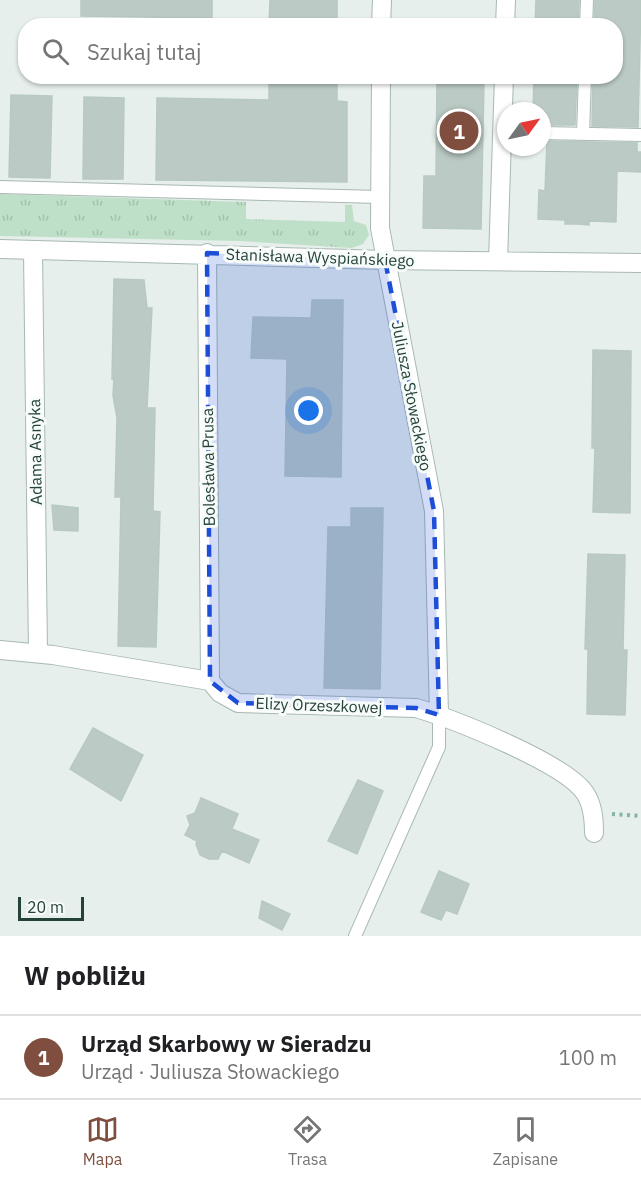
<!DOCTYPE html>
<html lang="pl">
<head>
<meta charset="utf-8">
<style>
	body { margin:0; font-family:"IBM Plex Sans",sans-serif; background:#f6f6f6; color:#202124 }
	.compass { position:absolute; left:497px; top:102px; width:54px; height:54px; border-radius:50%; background:#fff; box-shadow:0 2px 4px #0004; rotate:57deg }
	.scale { position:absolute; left:18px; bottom:15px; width:66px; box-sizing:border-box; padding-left:6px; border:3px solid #24423a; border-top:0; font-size:16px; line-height:21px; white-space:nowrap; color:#24423a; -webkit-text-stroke:4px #f7fbf9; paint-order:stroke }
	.you { position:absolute; left:309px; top:411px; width:21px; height:21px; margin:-15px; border:4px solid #fff; border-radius:50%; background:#1a73e8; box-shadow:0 0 0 9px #1a73e833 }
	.badge { display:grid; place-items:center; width:39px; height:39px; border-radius:50%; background:#7f4e3f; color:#fff; font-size:20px; font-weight:700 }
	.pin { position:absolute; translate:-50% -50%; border:3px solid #fff; box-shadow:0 2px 6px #0006 }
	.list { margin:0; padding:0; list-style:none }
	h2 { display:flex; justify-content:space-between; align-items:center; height:78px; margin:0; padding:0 24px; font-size:26px }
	h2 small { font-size:20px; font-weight:400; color:#757577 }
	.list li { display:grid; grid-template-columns:39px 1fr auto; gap:18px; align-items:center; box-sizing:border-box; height:84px; padding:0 24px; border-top:2px solid #e0e0e0 }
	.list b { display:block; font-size:22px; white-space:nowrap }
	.list p { margin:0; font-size:20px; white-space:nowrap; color:#757577 }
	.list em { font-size:20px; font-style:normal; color:#757577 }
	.icon { flex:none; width:33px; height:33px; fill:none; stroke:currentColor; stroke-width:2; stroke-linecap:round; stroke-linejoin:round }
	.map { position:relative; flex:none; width:641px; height:936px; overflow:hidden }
	.search { position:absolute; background:#fff; box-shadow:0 2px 4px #0004; left:18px; right:18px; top:18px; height:66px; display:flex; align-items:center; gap:15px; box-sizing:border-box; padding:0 21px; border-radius:24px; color:#757577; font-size:22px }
	.sheet { height:162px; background:#fff }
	nav { display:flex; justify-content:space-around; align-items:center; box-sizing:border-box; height:84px; border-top:2px solid #e0e0e0; background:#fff; font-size:16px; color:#757577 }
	nav a { display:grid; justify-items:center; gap:3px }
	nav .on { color:#7f4e3f }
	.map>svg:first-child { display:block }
	.grass { fill:url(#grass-tufts) }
	.building { fill:#bbcac4; stroke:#b8c9c2; stroke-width:1.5 }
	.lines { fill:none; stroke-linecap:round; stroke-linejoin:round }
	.lane-casing { stroke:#a8b8b2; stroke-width:14 }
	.street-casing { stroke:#a8b8b2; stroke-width:20 }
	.path { stroke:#86b3a5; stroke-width:4; stroke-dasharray:3 4.5; stroke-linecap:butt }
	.lane { stroke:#fff; stroke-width:12 }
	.street { stroke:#fff; stroke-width:18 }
	.marked { fill:#1d4ed8; fill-opacity:0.2; stroke:#1d4ed8; stroke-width:4.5; stroke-dasharray:12 8; stroke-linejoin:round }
	.labels { text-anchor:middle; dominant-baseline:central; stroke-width:6; stroke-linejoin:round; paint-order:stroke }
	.street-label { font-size:16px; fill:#24423a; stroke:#f7fbf9 }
</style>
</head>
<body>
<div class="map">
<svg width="641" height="936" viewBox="0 0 641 936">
	<defs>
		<pattern id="grass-tufts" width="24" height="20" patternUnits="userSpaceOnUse" patternTransform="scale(1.5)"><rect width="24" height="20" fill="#bfe0c8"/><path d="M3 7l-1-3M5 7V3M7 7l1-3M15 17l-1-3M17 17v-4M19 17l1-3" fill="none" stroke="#a4c1ad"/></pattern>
	</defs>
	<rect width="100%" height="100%" fill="#e6efeb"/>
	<!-- grass -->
	<path class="grass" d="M 0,194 L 246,202 L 246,219 L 345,222 L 345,205 L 352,205 L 354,221 L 366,225 L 369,235 L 363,244 L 352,248 L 239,241 L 0,236 Z"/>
	<!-- building -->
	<path class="building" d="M 81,0 L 212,0 L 212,18 L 81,16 Z
		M 270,0 L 337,0 L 337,26 L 269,26 Z
		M 536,0 L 579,0 L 578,26 L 535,26 Z
		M 595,0 L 641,0 L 638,127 L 592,126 L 593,76 L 615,76 L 615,26 L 594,26 Z
		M 269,76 L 337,76 L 337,101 L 347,102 L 347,182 L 156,180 L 157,98 L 269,100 Z
		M 440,76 L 480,76 L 480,80 L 484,81 L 481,229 L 423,228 L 424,176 L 436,176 L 437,80 L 440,80 Z
		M 534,76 L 577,76 L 575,125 L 547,125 L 548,117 L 542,117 L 542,111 L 533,111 Z
		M 11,95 L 52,96 L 50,178 L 9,177 Z
		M 84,97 L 124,98 L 123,179 L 83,179 Z
		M 547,141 L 637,143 L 637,152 L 641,152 L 641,172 L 617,171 L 616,222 L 589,221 L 589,225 L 577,224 L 565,224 L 565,220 L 538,219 L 539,190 L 545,191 Z
		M 114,279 L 144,280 L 147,308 L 152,308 L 147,408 L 155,408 L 153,511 L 160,512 L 156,647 L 118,646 L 121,497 L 115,497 L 117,418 L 113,395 L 114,379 L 112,379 Z
		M 312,300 L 343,300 L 341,477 L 285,476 L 287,359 L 251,358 L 253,317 L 311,318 Z
		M 593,350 L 631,351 L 630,513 L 593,512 L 595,448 L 592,448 Z
		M 52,505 L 78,508 L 78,531 L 54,530 Z
		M 351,508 L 383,508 L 380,689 L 324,688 L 328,527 L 351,527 Z
		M 588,554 L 625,555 L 623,650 L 627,650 L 625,715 L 587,714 L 588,649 L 585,649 Z
		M 93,728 L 143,755 L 121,801 L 70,769 Z
		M 358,780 L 383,791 L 357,854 L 328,841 Z
		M 201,798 L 238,814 L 232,829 L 259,840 L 249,863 L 222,851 L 218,859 L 209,859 L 200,855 L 196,844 L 197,841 L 185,835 L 190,825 L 187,816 L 195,813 Z
		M 439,871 L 469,884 L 457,914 L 446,910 L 441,920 L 421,912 Z
		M 262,901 L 290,914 L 282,930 L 259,918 Z"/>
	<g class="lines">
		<defs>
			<path id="lane" d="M 586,26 L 587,0
				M 542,133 L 641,135
				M 583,134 L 585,76
				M 0,187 L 380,197
				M 355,936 L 439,747 L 439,715"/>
			<path id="street" d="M 381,26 L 382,0
				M 505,26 L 506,0
				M 381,76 L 380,228 L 434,511 L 439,715
				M 0,249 L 385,260 L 641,263
				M 33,251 L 38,653
				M 207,253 L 210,681
				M 498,261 L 504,76
				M 0,650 L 53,655 L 210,681 L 220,693 L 238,703 L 416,708 C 453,719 565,763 585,793 C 593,805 594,819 594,833"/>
		</defs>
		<!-- lane casing -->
		<use href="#lane" class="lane-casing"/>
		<!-- street casing -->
		<use href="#street" class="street-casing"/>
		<!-- path -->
		<path class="path" d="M 612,814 L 641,816"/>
		<!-- lane -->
		<use href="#lane" class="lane"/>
		<!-- street -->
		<use href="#street" class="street"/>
	</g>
	<!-- marked area -->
	<path class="marked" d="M 207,253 L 385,260 L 434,511 L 439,715 L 416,708 L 238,703 L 210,681 Z"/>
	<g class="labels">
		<!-- street labels -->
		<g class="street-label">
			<text transform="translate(320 257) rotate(2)">Stanisława Wyspiańskiego</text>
			<text transform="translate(412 396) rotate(79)">Juliusza Słowackiego</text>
			<text transform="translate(35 452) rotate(-91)">Adama Asnyka</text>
			<text transform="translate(208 467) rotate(-91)">Bolesława Prusa</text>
			<text transform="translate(319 705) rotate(2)">Elizy Orzeszkowej</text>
		</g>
	</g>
</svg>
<svg class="compass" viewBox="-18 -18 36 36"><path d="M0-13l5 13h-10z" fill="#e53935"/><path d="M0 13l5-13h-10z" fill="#757577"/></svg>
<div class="scale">20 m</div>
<div class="you"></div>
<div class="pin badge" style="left:459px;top:131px">1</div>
<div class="search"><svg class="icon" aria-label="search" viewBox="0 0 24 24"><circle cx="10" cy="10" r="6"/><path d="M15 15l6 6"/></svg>Szukaj tutaj</div>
</div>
<section class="sheet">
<h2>W pobliżu<small></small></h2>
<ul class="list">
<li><span class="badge">1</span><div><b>Urząd Skarbowy w Sieradzu</b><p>Urząd · Juliusza Słowackiego</p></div><em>100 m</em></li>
</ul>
</section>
<nav>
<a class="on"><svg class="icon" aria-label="map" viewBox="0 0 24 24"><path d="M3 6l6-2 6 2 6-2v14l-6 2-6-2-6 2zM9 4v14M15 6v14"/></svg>Mapa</a>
<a><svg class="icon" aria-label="directions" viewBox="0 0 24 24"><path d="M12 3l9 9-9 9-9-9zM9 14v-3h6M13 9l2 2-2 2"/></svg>Trasa</a>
<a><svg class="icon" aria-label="saved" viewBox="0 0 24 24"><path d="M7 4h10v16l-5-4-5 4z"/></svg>Zapisane</a>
</nav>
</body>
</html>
